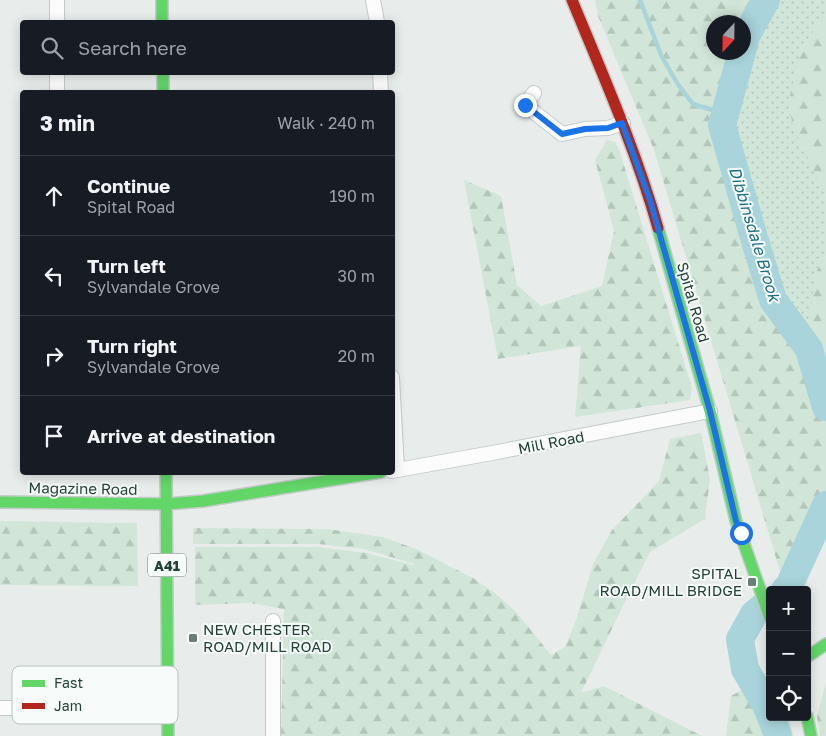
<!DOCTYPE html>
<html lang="en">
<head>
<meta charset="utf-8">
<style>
	body { margin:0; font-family:"Golos Text",sans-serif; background:#20242c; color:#f1f3f6 }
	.controls { position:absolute; right:15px; bottom:15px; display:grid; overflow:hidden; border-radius:5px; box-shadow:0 2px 12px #0003 }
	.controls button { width:45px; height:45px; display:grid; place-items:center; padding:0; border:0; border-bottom:1px solid #363941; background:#171b24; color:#f1f3f6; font:25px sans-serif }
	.compass { position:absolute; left:706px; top:15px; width:45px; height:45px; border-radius:50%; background:#171b24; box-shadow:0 2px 12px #0003; rotate:202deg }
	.stop { position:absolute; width:15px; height:15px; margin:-11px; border:4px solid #1a73e8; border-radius:50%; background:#fff }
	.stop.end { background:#1a73e8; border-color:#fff; box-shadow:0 1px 5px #0008 }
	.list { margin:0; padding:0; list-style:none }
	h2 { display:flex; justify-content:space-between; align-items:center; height:65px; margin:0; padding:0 20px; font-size:21px }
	h2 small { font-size:16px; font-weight:400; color:#9ea1a6 }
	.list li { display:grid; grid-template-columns:32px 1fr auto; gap:15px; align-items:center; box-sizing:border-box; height:80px; padding:0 20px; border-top:1px solid #363941 }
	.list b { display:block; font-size:19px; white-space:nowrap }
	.list p { margin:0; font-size:16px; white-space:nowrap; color:#9ea1a6 }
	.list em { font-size:16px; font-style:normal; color:#9ea1a6 }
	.icon { flex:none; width:28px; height:28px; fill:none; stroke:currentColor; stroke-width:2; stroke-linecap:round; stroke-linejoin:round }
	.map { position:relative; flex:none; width:826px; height:736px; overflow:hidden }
	.search { position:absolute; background:#171b24; box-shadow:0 2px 12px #0003; left:20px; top:20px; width:375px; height:55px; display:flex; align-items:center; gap:12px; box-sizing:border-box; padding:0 18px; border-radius:5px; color:#9ea1a6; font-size:19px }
	.panel { position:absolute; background:#171b24; box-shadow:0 2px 12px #0003; left:20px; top:90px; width:375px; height:385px; border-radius:5px }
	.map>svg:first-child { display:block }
	.green { fill:url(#green-dots) }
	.forest { fill:url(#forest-firs) }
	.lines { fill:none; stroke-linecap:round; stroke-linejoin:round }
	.stream { stroke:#a9d4db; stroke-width:4.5 }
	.river { stroke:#a9d4db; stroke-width:28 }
	.street-casing { stroke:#c5cac8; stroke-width:16 }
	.fast-casing { stroke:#c3cbc8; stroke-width:14 }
	.jam-casing { stroke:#c3cbc8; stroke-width:14 }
	.street { stroke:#fcfcfc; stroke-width:14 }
	.fast { stroke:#63d668; stroke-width:11 }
	.jam { stroke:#b3261e; stroke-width:11 }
	.route { stroke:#1a73e8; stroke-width:6 }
	.poi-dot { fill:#697e78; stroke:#f7fbf9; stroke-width:2 }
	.labels { text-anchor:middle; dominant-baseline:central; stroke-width:4; stroke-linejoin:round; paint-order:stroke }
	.shield { fill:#f7fbf9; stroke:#637a73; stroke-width:1 }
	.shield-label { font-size:14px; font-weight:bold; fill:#24423a }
	.street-label { font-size:15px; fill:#24423a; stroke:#f7fbf9 }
	.poi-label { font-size:15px; fill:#24423a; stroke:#f7fbf9; text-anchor:end }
	.water-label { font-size:16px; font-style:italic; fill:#1c6f80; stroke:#f7fbf9 }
	.key { fill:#f7fbf9; stroke:#b8c4c0; stroke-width:1 }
	.key-label { font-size:14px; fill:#24423a }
</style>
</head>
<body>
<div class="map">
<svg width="826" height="736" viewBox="0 0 826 736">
	<defs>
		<pattern id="green-dots" width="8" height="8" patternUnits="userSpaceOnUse" patternTransform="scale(1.25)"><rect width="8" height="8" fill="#d1e6d8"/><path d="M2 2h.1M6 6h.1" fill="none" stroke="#b3c6ba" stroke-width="1.8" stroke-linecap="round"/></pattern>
		<pattern id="forest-firs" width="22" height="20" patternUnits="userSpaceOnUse" patternTransform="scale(1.25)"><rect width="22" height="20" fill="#d1e6d8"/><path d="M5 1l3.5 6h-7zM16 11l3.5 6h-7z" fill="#b3c6ba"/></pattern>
	</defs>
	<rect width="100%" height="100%" fill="#e8edeb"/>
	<!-- green -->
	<path class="green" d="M 766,0 L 826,0 L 826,15 L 801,48 L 816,174 L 826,196 L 826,256 L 815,274 L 809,349 L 773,300 L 752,231 L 722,125 L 742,53 L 744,52 C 744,33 757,16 766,0 Z"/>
	<!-- forest -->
	<path class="forest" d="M 595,0 L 766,0 L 746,36 L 744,45 L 744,22 L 714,22 L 714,52 L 742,53 L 722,125 L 752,231 L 773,300 L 808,348 L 815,274 L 826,256 L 826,505 L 794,575 L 782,578 L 654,150 L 598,16 Z
		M 826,15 L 826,196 L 794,130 L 788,104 L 801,48 Z
		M 607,140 L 615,142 L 619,149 L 692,388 L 690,400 L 575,417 L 581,346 L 498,359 L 464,180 L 501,196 L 517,285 L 541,306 L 602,286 L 614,231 L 595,160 Z
		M 701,433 L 710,479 L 705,519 L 650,552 L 622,608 L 581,693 L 604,686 L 702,736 L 281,736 L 284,609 L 251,603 L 195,605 L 195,547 L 318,547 L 366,553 L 413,565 L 414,564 L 364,549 L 318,544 L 193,544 L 193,528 L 327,529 L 383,537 L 416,549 L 473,578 L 495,593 L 517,613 L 551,655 L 565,647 L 576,620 L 590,575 L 593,564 L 612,530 L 659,481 L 670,439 Z
		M 0,521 L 137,523 L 138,586 L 0,585 Z
		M 770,674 L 770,717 L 788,717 L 794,736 L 726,736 L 731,696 Z
		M 826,681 L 826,736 L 820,736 L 817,717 Z"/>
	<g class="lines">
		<!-- stream -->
		<path class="stream" d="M 640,0 L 661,55 L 677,83 L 693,104 L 725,114"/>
		<!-- river -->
		<path class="river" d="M 744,45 L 746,36 L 766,0
			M 742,52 L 722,125 L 752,231 L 773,300 L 809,349 L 826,407
			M 785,590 L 789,586 L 826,505
			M 770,601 L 754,614 L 740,639 L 745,669 L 766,705 L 770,715
			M 771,717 L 778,736"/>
		<defs>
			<path id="street" d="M 57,0 L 57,22
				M 373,0 L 377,22
				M 57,72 L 57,92
				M 380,72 L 381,92
				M 534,93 L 525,105 L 562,134 L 585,129 L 608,128 L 623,123
				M 392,377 L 397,470
				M 392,471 L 492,453 L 710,411
				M 273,621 L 273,736
				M 0,708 L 168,709"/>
			<path id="fast" d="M 162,0 L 162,22
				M 163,72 L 163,92
				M 658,228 L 710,411 L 736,521 L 770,618
				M 166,472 L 168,736
				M 0,502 L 167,504 L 203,501 L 381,472
				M 807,657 L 826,644
				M 807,716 L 811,736"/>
			<path id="jam" d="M 572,0 C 603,75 636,150 658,228"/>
		</defs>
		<!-- street casing -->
		<use href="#street" class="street-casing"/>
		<!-- fast casing -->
		<use href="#fast" class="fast-casing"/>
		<!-- jam casing -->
		<use href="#jam" class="jam-casing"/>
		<!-- street -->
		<use href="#street" class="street"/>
		<!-- fast -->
		<use href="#fast" class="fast"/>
		<!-- jam -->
		<use href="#jam" class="jam"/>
	</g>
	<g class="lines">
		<!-- route -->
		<path class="route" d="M 525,105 L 562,134 L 585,129 L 608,128 L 622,123 L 650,200 L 710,411 L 736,521 L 741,533"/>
	</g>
	<!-- markers -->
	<g class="poi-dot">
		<rect x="747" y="577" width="10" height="10" rx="2.5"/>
		<rect x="188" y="633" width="10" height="10" rx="2.5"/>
	</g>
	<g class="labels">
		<!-- shield labels -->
		<rect class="shield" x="148" y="553.5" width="38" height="23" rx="4"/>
		<g class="shield-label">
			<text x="167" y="565">A41</text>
		</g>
		<!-- street labels -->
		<g class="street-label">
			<text transform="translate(694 302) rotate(74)">Spital Road</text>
			<text transform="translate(551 442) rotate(-11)">Mill Road</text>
			<text transform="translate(83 488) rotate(1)">Magazine Road</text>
		</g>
		<!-- poi labels -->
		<g class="poi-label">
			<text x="742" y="573">SPITAL<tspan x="742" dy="17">ROAD/MILL BRIDGE</tspan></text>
			<text x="203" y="629" text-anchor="start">NEW CHESTER<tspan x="203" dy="17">ROAD/MILL ROAD</tspan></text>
		</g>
		<!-- water labels -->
		<g class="water-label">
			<text transform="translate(755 234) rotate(73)">Dibbinsdale Brook</text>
		</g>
	</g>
	<!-- legend -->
	<rect x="12" y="666" width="166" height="58" rx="8" class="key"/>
	<rect x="22" y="680" width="23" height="7" fill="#63d668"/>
	<rect x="22" y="703" width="23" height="6" fill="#b3261e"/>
	<g class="key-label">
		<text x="54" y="688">Fast</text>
		<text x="54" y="711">Jam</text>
	</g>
</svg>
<div class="controls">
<button>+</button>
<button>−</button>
<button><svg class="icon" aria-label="locate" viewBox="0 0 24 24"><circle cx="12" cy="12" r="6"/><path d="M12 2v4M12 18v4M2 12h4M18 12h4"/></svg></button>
</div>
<svg class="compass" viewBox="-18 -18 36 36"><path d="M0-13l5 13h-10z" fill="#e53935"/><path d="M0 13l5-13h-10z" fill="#9ea1a6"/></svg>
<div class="stop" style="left:741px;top:533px"></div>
<div class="stop end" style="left:525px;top:105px"></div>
<div class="search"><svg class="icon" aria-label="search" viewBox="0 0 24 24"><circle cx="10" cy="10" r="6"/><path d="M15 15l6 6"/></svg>Search here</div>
<section class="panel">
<h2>3 min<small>Walk · 240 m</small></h2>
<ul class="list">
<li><svg class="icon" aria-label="ahead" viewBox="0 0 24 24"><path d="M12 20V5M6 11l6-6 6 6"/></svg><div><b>Continue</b><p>Spital Road</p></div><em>190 m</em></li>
<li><svg class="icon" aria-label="left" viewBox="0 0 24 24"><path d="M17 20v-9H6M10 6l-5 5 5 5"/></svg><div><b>Turn left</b><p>Sylvandale Grove</p></div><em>30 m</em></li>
<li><svg class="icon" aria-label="right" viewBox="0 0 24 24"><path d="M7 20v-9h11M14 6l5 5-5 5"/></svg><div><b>Turn right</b><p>Sylvandale Grove</p></div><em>20 m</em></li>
<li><svg class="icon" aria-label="arrive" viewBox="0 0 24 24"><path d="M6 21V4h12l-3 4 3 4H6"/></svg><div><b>Arrive at destination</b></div></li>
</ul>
</section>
</div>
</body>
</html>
